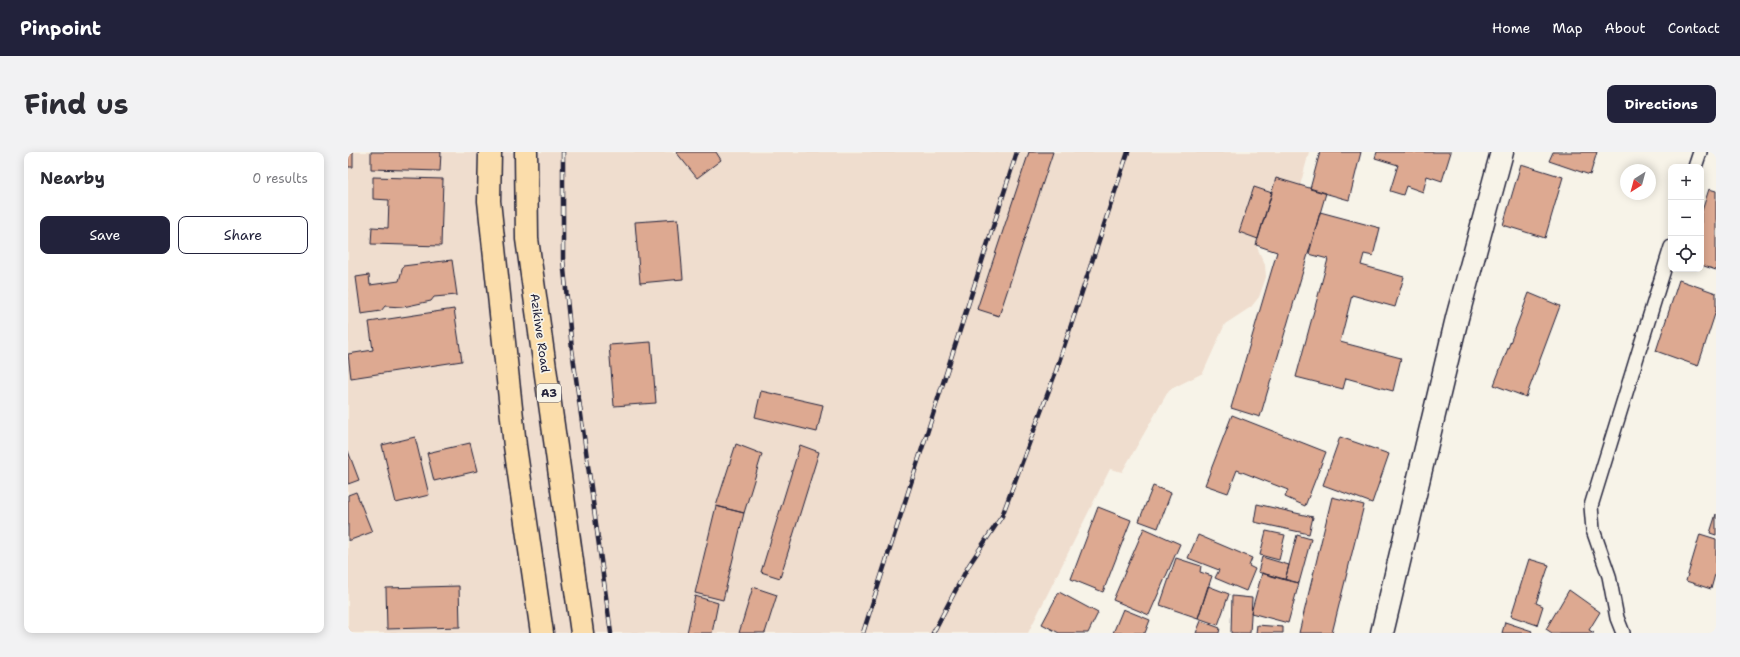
<!DOCTYPE html>
<html lang="en">
<head>
<meta charset="utf-8">
<style>
	body { margin:0; font-family:"Shantell Sans",sans-serif; background:#f2f2f3; color:#2b2b33 }
	.controls { position:absolute; right:12px; top:12px; display:grid; overflow:hidden; border-radius:8px; box-shadow:0 2px 10px #0003 }
	.controls button { width:36px; height:36px; display:grid; place-items:center; padding:0; border:0; border-bottom:1px solid #e1e1e2; background:#fff; color:#2b2b33; font:20px sans-serif }
	.compass { position:absolute; left:1272px; top:12px; width:36px; height:36px; border-radius:50%; background:#fff; box-shadow:0 2px 10px #0003; rotate:216deg }
	.list { margin:0; padding:0; list-style:none }
	h2 { display:flex; justify-content:space-between; align-items:center; height:52px; margin:0; padding:0 16px; font-size:17px }
	h2 small { font-size:13px; font-weight:400; color:#7c7c81 }
	.actions { display:flex; gap:8px; padding:12px 16px }
	.actions a { flex:1; padding:9px 0; border:1px solid #22223b; border-radius:8px; text-align:center; font-size:14px; color:#22223b }
	.actions .main { background:#22223b; color:#fff }
	.icon { flex:none; width:22px; height:22px; fill:none; stroke:currentColor; stroke-width:2; stroke-linecap:round; stroke-linejoin:round }
	.map { position:relative; flex:none; width:1368px; height:481px; overflow:hidden; border-radius:8px }
	header { display:flex; align-items:center; gap:24px; box-sizing:border-box; height:56px; padding:0 20px; background:#22223b; color:#fff }
	header strong { font-size:19px }
	nav { display:flex; gap:22px; margin-inline-start:auto; font-size:14px }
	.intro { display:flex; align-items:center; justify-content:space-between; box-sizing:border-box; height:96px; padding:0 24px }
	h1 { margin:0; font-size:28px }
	.button { padding:10px 18px; border-radius:8px; background:#22223b; color:#fff; font-size:14px; font-weight:700 }
	main { display:flex; gap:24px; padding:0 24px }
	aside { flex:1; background:#fff; border-radius:8px; box-shadow:0 2px 10px #0003 }
	.map>svg:first-child { display:block }
	.built { fill:#efddce }
	.building { fill:#dda991; stroke:#22223b }
	.lines { fill:none; stroke-linecap:round; stroke-linejoin:round }
	.lane-casing { stroke:#22223b; stroke-width:16 }
	.street-casing { stroke:#22223b; stroke-width:25 }
	.primary-casing { stroke:#22223b; stroke-width:25 }
	.lane { stroke:#f7f3e8; stroke-width:13 }
	.street { stroke:#f7f3e8; stroke-width:22 }
	.primary { stroke:#fbddab; stroke-width:22 }
	.rail-casing { stroke:#22223b; stroke-width:4.5 }
	.rail { stroke:#f7f3e8; stroke-width:3; stroke-dasharray:9; stroke-linecap:butt }
	.labels { text-anchor:middle; dominant-baseline:central; stroke-width:3.5; stroke-linejoin:round; paint-order:stroke }
	.shield { fill:#f7f3e8; stroke:#62616f; stroke-width:1 }
	.shield-label { font-size:11px; font-weight:bold; fill:#22223b }
	.street-label { font-size:12px; fill:#22223b; stroke:#f7f3e8 }
</style>
</head>
<body>
<header>
<strong>Pinpoint</strong>
<nav><a>Home</a><a>Map</a><a>About</a><a>Contact</a></nav>
</header>
<div class="intro"><h1>Find us</h1><a class="button">Directions</a></div>
<main>
<aside>
<h2>Nearby<small>0 results</small></h2>
<ul class="list">
</ul>
<div class="actions"><a class="main">Save</a><a>Share</a></div>
</aside>
<div class="map">
<svg width="1368" height="481" viewBox="0 0 1368 481">
	<rect width="100%" height="100%" fill="#f7f3e8"/>
	<filter id="ink" filterUnits="userSpaceOnUse"><feTurbulence type="fractalNoise" baseFrequency=".025" numOctaves="2"/><feDisplacementMap in="SourceGraphic" scale="8" xChannelSelector="R" yChannelSelector="G"/><feConvolveMatrix kernelMatrix="1 2 1 2 8 2 1 2 1" color-interpolation-filters="sRGB"/></filter>
	<g filter="url(#ink)">
		<!-- built -->
		<path class="built" d="M 0,0 L 961,0 L 952,34 L 928,27 L 908,93 L 917,113 L 918,125 L 911,145 L 903,155 L 877,172 L 855,221 L 821,238 L 774,320 L 762,317 L 680,481 L 0,481 Z"/>
		<!-- building -->
		<path class="building" d="M 0,0 L 5,0 L 5,15 L 0,15 Z
			M 23,0 L 93,0 L 92,19 L 23,17 Z
			M 328,0 L 368,0 L 373,8 L 349,26 Z
			M 681,0 L 705,0 L 651,164 L 629,157 Z
			M 972,0 L 1013,0 L 1001,48 L 962,37 Z
			M 1029,0 L 1103,0 L 1094,29 L 1079,24 L 1075,40 L 1058,34 L 1055,43 L 1042,39 L 1050,13 L 1027,6 Z
			M 1205,0 L 1249,0 L 1242,23 L 1201,9 Z
			M 1173,12 L 1215,25 L 1197,86 L 1155,73 Z
			M 25,25 L 95,27 L 93,94 L 23,92 L 24,75 L 40,76 L 41,48 L 25,47 Z
			M 928,26 L 978,41 L 912,265 L 883,256 L 929,100 L 908,93 Z
			M 906,35 L 924,41 L 910,87 L 891,80 Z
			M 1361,37 L 1368,39 L 1368,118 L 1353,113 L 1353,62 Z
			M 972,60 L 1032,76 L 1025,104 L 1016,102 L 1013,113 L 1056,125 L 1047,155 L 1004,143 L 992,190 L 1053,206 L 1045,239 L 998,226 L 995,237 L 948,225 L 980,107 L 961,102 Z
			M 330,67 L 335,127 L 292,131 L 287,70 Z
			M 104,108 L 109,143 L 86,145 L 83,149 L 55,155 L 37,154 L 33,159 L 13,162 L 8,125 L 21,123 L 22,133 L 51,129 L 55,114 Z
			M 1331,128 L 1368,141 L 1368,159 L 1350,214 L 1308,199 Z
			M 1181,141 L 1212,154 L 1178,245 L 1146,233 Z
			M 106,157 L 114,209 L 3,226 L 0,202 L 25,198 L 21,170 Z
			M 303,190 L 308,251 L 266,254 L 261,193 Z
			M 413,239 L 475,253 L 469,280 L 407,265 Z
			M 884,263 L 978,300 L 957,354 L 937,345 L 940,338 L 889,318 L 880,341 L 857,333 Z
			M 67,285 L 81,343 L 48,351 L 34,293 Z
			M 992,285 L 1041,302 L 1024,351 L 975,333 Z
			M 122,291 L 129,319 L 86,329 L 79,301 Z
			M 388,292 L 414,302 L 396,361 L 368,354 Z
			M 452,293 L 471,300 L 432,426 L 413,420 Z
			M 0,299 L 11,328 L 0,332 Z
			M 805,334 L 823,341 L 810,376 L 791,369 Z
			M 8,340 L 24,380 L 0,389 L 0,343 Z
			M 984,345 L 1016,353 L 984,481 L 951,481 Z
			M 909,352 L 965,365 L 961,382 L 906,370 Z
			M 368,354 L 396,361 L 375,448 L 347,441 Z
			M 750,355 L 783,368 L 755,440 L 723,427 Z
			M 1368,362 L 1368,383 L 1362,381 Z
			M 796,376 L 832,392 L 801,463 L 765,448 Z
			M 918,379 L 937,383 L 931,408 L 912,403 Z
			M 1352,382 L 1368,387 L 1368,419 L 1363,437 L 1338,429 Z
			M 850,383 L 904,406 L 901,414 L 907,417 L 898,439 L 867,426 L 871,418 L 840,406 Z
			M 949,383 L 963,387 L 951,431 L 937,428 Z
			M 914,405 L 941,413 L 937,428 L 910,420 Z
			M 828,406 L 853,414 L 852,420 L 864,424 L 850,466 L 812,453 Z
			M 1181,407 L 1201,413 L 1188,451 L 1195,454 L 1189,473 L 1163,464 Z
			M 914,421 L 951,431 L 940,471 L 903,461 Z
			M 111,434 L 112,475 L 39,477 L 38,436 Z
			M 860,434 L 881,442 L 870,473 L 850,466 Z
			M 405,435 L 429,443 L 417,481 L 391,481 Z
			M 1221,438 L 1252,460 L 1241,478 L 1246,481 L 1204,481 L 1198,477 Z
			M 711,440 L 750,461 L 740,481 L 711,481 L 694,472 Z
			M 347,444 L 370,451 L 364,481 L 339,481 Z
			M 884,444 L 904,446 L 902,481 L 883,481 Z
			M 775,457 L 802,468 L 797,481 L 765,481 Z
			M 853,469 L 872,476 L 871,481 L 848,481 Z
			M 1157,470 L 1184,479 L 1183,481 L 1154,481 Z
			M 909,473 L 935,475 L 935,481 L 908,481 Z"/>
		<g class="lines">
			<defs>
				<path id="lane" d="M 1347,15 L 1352,0
					M 1275,481 L 1269,466 L 1261,424 L 1245,378 L 1243,354 L 1323,95"/>
				<path id="street" d="M 1034,481 L 1109,166 L 1154,0"/>
				<path id="primary" d="M 142,0 L 141,49 L 167,294 L 194,481
					M 178,0 L 179,87 L 234,481"/>
			</defs>
			<!-- lane casing -->
			<use href="#lane" class="lane-casing"/>
			<!-- street casing -->
			<use href="#street" class="street-casing"/>
			<!-- primary casing -->
			<use href="#primary" class="primary-casing"/>
			<!-- lane -->
			<use href="#lane" class="lane"/>
			<!-- street -->
			<use href="#street" class="street"/>
			<!-- primary -->
			<use href="#primary" class="primary"/>
			<defs>
				<path id="rail" d="M 215,0 L 215,107 L 224,197 L 263,481
					M 515,481 L 669,0
					M 585,481 L 621,413 L 654,364 L 707,222 L 780,0"/>
			</defs>
			<!-- rail casing -->
			<use href="#rail" class="rail-casing"/>
			<!-- rail -->
			<use href="#rail" class="rail"/>
		</g>
	</g>
	<g class="labels">
		<!-- shield labels -->
		<rect class="shield" x="189" y="232" width="24" height="18" rx="3"/>
		<g class="shield-label">
			<text x="201" y="241">A3</text>
		</g>
		<!-- street labels -->
		<g class="street-label">
			<text transform="translate(192 181) rotate(82)">Azikiwe Road</text>
		</g>
	</g>
</svg>
<div class="controls">
<button>+</button>
<button>−</button>
<button><svg class="icon" aria-label="locate" viewBox="0 0 24 24"><circle cx="12" cy="12" r="6"/><path d="M12 2v4M12 18v4M2 12h4M18 12h4"/></svg></button>
</div>
<svg class="compass" viewBox="-18 -18 36 36"><path d="M0-13l5 13h-10z" fill="#e53935"/><path d="M0 13l5-13h-10z" fill="#7c7c81"/></svg>
</div>
</main>
</body>
</html>
